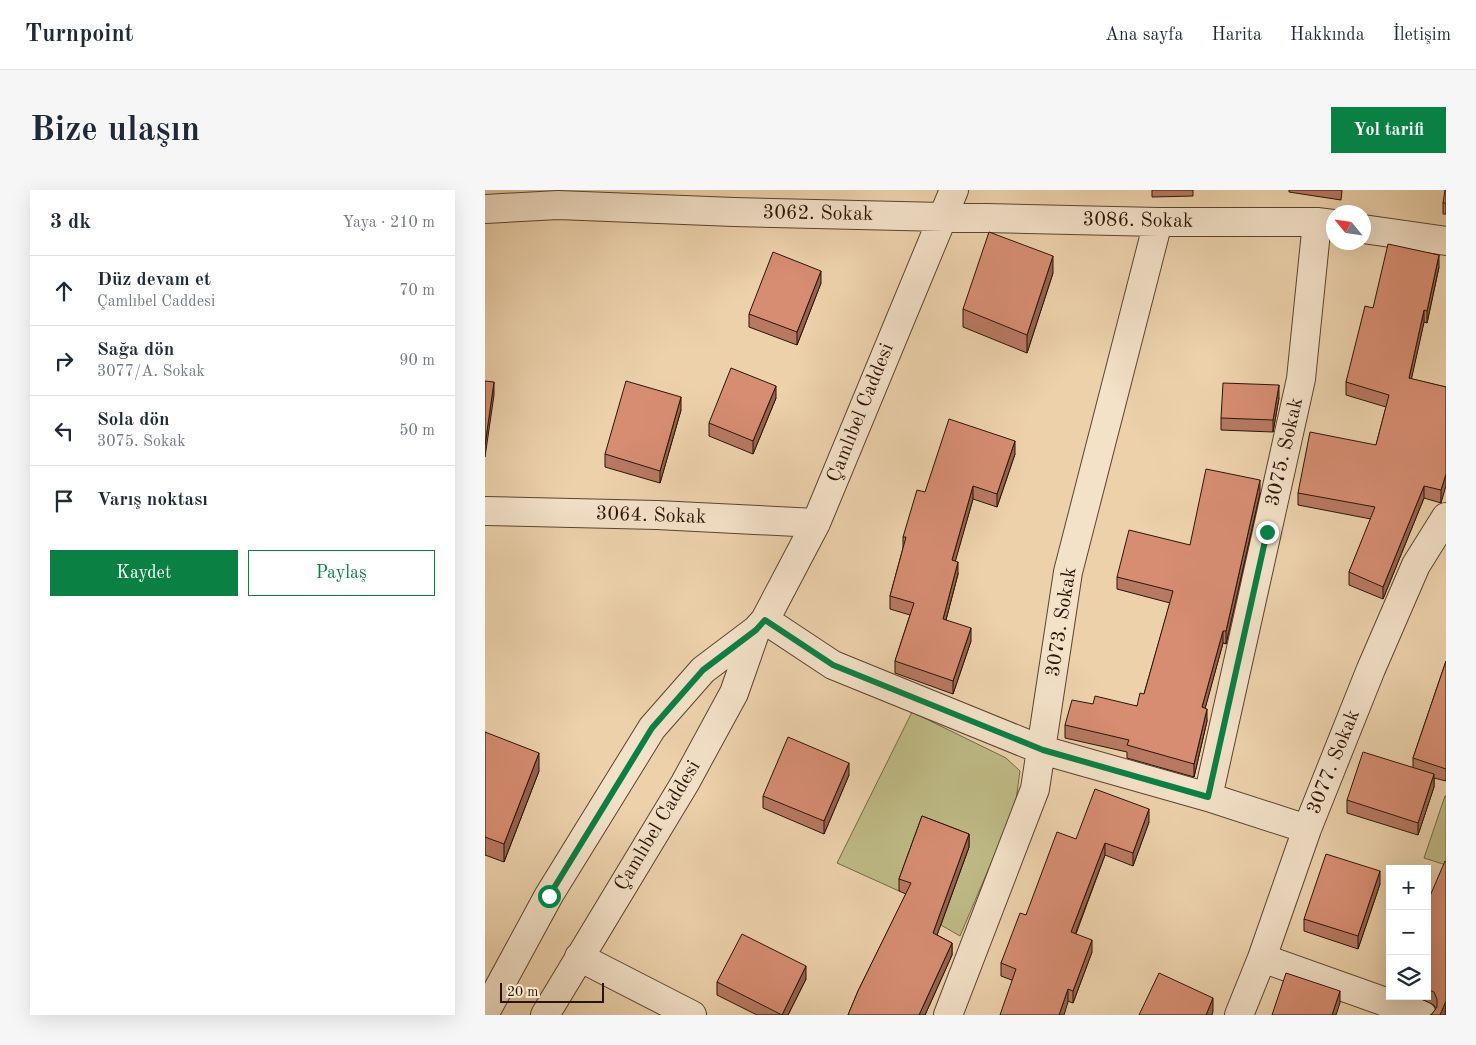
<!DOCTYPE html>
<html lang="tr">
<head>
<meta charset="utf-8">
<style>
	body { margin:0; font-family:"Old Standard TT",serif; background:#f6f6f7; color:#1f2937 }
	.controls { position:absolute; right:15px; bottom:15px; display:grid; overflow:hidden; border-radius:0px; box-shadow:0 5px 20px #0002 }
	.controls button { width:45px; height:45px; display:grid; place-items:center; padding:0; border:0; border-bottom:1px solid #e0e1e3; background:#fff; color:#1f2937; font:25px sans-serif }
	.compass { position:absolute; left:841px; top:15px; width:45px; height:45px; border-radius:50%; background:#fff; box-shadow:0 5px 20px #0002; rotate:299deg }
	.scale { position:absolute; left:15px; bottom:12px; width:104px; box-sizing:border-box; padding-left:5px; border:2px solid #291506; border-top:0; font-size:14px; line-height:18px; white-space:nowrap; color:#291506; -webkit-text-stroke:4px #f3e1c8; paint-order:stroke }
	.stop { position:absolute; width:15px; height:15px; margin:-11px; border:4px solid #0b8043; border-radius:50%; background:#fff }
	.stop.end { background:#0b8043; border-color:#fff; box-shadow:0 1px 5px #0008 }
	.list { margin:0; padding:0; list-style:none }
	h2 { display:flex; justify-content:space-between; align-items:center; height:65px; margin:0; padding:0 20px; font-size:21px }
	h2 small { font-size:16px; font-weight:400; color:#747a83 }
	.list li { display:grid; grid-template-columns:32px 1fr auto; gap:15px; align-items:center; box-sizing:border-box; height:70px; padding:0 20px; border-top:1px solid #e0e1e3 }
	.list b { display:block; font-size:19px; white-space:nowrap }
	.list p { margin:0; font-size:16px; white-space:nowrap; color:#747a83 }
	.list em { font-size:16px; font-style:normal; color:#747a83 }
	.actions { display:flex; gap:10px; padding:15px 20px }
	.actions a { flex:1; padding:11px 0; border:1px solid #0b8043; border-radius:0px; text-align:center; font-size:18px; color:#0b8043 }
	.actions .main { background:#0b8043; color:#fff }
	.icon { flex:none; width:28px; height:28px; fill:none; stroke:currentColor; stroke-width:2; stroke-linecap:round; stroke-linejoin:round }
	.map { position:relative; flex:none; width:961px; height:825px; overflow:hidden; border-radius:0px }
	header { display:flex; align-items:center; gap:30px; box-sizing:border-box; height:70px; padding:0 25px; background:#fff; border-bottom:1px solid #e0e1e3 }
	header strong { font-size:24px }
	nav { display:flex; gap:28px; margin-inline-start:auto; font-size:18px }
	.intro { display:flex; align-items:center; justify-content:space-between; box-sizing:border-box; height:120px; padding:0 30px }
	h1 { margin:0; font-size:35px }
	.button { padding:12px 22px; border-radius:0px; background:#0b8043; color:#fff; font-size:18px; font-weight:700 }
	main { display:flex; gap:30px; padding:0 30px }
	aside { flex:1; background:#fff; border-radius:0px; box-shadow:0 5px 20px #0002 }
	.map>svg:first-child { display:block }
	.garden { fill:#beba85; stroke:#746846 }
	.lines { fill:none; stroke-linecap:round; stroke-linejoin:round }
	.minor-casing { stroke:#5a442f; stroke-width:30 }
	.minor { stroke:#f3e1c8; stroke-width:28 }
	.wall { fill:#b87962; stroke:#291506 }
	.shaded-wall { fill:#966350; stroke:#291506 }
	.building { fill:#d68d72; stroke:#291506 }
	.route { stroke:#0b8043; stroke-width:6 }
	.labels { text-anchor:middle; dominant-baseline:central; stroke-width:4; stroke-linejoin:round; paint-order:stroke }
	.street-label { font-size:20px; fill:#291506; stroke:#f3e1c8 }
</style>
</head>
<body>
<header>
<strong>Turnpoint</strong>
<nav><a>Ana sayfa</a><a>Harita</a><a>Hakkında</a><a>İletişim</a></nav>
</header>
<div class="intro"><h1>Bize ulaşın</h1><a class="button">Yol tarifi</a></div>
<main>
<aside>
<h2>3 dk<small>Yaya · 210 m</small></h2>
<ul class="list">
<li><svg class="icon" aria-label="ahead" viewBox="0 0 24 24"><path d="M12 20V5M6 11l6-6 6 6"/></svg><div><b>Düz devam et</b><p>Çamlıbel Caddesi</p></div><em>70 m</em></li>
<li><svg class="icon" aria-label="right" viewBox="0 0 24 24"><path d="M7 20v-9h11M14 6l5 5-5 5"/></svg><div><b>Sağa dön</b><p>3077/A. Sokak</p></div><em>90 m</em></li>
<li><svg class="icon" aria-label="left" viewBox="0 0 24 24"><path d="M17 20v-9H6M10 6l-5 5 5 5"/></svg><div><b>Sola dön</b><p>3075. Sokak</p></div><em>50 m</em></li>
<li><svg class="icon" aria-label="arrive" viewBox="0 0 24 24"><path d="M6 21V4h12l-3 4 3 4H6"/></svg><div><b>Varış noktası</b></div></li>
</ul>
<div class="actions"><a class="main">Kaydet</a><a>Paylaş</a></div>
</aside>
<div class="map">
<svg width="961" height="825" viewBox="0 0 961 825">
	<rect width="100%" height="100%" fill="#ecd1ab"/>
	<filter id="stains"><feTurbulence type="fractalNoise" baseFrequency=".004" numOctaves="4"/><feColorMatrix values="0 0 0 0 .2 0 0 0 0 .09 0 0 0 0 .02 0 0 0 .5 -.17"/></filter>
	<radialGradient id="worn" r=".72"><stop offset=".6" stop-color="#630" stop-opacity="0"/><stop offset="1" stop-color="#630" stop-opacity=".3"/></radialGradient>
	<!-- garden -->
	<path class="garden" d="M 427,522 L 521,568 L 535,581 L 530,617 L 475,746 L 456,735 L 484,657 L 437,639 L 414,701 L 352,673 Z
		M 960,606 L 961,606 L 961,675 L 939,668 Z"/>
	<g class="lines">
		<defs>
			<path id="minor" d="M 0,19 L 73,15 L 249,22 L 673,32 L 832,32 L 848,34
				M 878,39 L 961,51
				M 0,321 L 172,325 L 331,333
				M 280,430 L 348,475 L 557,560 L 723,607 L 822,639
				M 271,440 L 280,430 L 331,333 L 469,0
				M 723,607 L 816,189 L 832,32
				M 94,767 L 207,825
				M 777,768 L 937,825
				M 0,823 L 64,705 L 167,538 L 218,480 L 271,440 L 249,503 L 200,593 L 60,825
				M 463,825 L 550,599 L 583,382 L 673,32
				M 754,825 L 777,768 L 822,639 L 886,479 L 931,375 L 961,327"/>
		</defs>
		<!-- minor casing -->
		<use href="#minor" class="minor-casing"/>
		<!-- minor -->
		<use href="#minor" class="minor"/>
	</g>
	<!-- wall -->
	<path class="wall" d="M 667,0 L 708,0 L 708,6 L 667,7 Z
		M 804,0 L 857,0 L 856,10 L 804,2 Z
		M 961,0 L 961,24 L 958,24 L 958,13 Z
		M 954,77 L 942,133 L 939,132 L 926,189 L 961,197 L 956,313 L 939,308 L 898,409 L 864,395 L 864,382 L 886,329 L 813,315 L 813,303 L 891,255 L 901,217 L 861,205 L 861,192 L 888,118 Z
		M 568,83 L 542,163 L 478,137 L 478,119 Z
		M 336,93 L 312,155 L 264,137 L 264,124 Z
		M 291,208 L 268,264 L 224,246 L 224,233 Z
		M 794,208 L 788,242 L 736,240 L 736,228 Z
		M 196,220 L 175,293 L 120,277 L 120,264 Z
		M 530,264 L 512,317 L 488,309 L 470,371 L 473,384 L 461,430 L 486,451 L 468,504 L 410,483 L 410,471 L 425,425 L 405,419 L 405,406 L 418,358 L 418,347 Z
		M 775,303 L 741,454 L 738,453 L 720,518 L 722,531 L 709,587 L 642,568 L 642,562 L 580,548 L 580,535 L 608,514 L 652,516 L 659,504 L 685,413 L 632,399 L 632,387 L 705,355 Z
		M 961,471 L 961,591 L 949,588 L 949,597 L 933,645 L 862,623 L 862,610 L 928,578 L 928,568 Z
		M 0,542 L 54,581 L 19,672 L 0,665 Z
		M 364,585 L 339,644 L 278,618 L 278,606 Z
		M 437,626 L 484,644 L 484,657 L 452,745 L 467,753 L 467,765 L 440,825 L 363,825 L 373,801 L 421,704 L 414,701 L 414,689 Z
		M 664,632 L 648,676 L 620,665 L 591,744 L 607,762 L 588,813 L 516,786 L 516,773 L 541,725 L 591,649 Z
		M 895,694 L 873,759 L 819,741 L 819,729 Z
		M 942,713 L 961,824 L 960,825 L 945,825 L 947,824 L 951,819 L 949,815 L 930,806 L 942,806 Z
		M 321,789 L 303,825 L 272,825 L 232,805 L 232,792 Z"/>
	<!-- shaded-wall -->
	<path class="shaded-wall" d="M 954,65 L 954,77 L 942,133 L 942,121 Z
		M 568,66 L 568,83 L 542,163 L 542,145 Z
		M 336,81 L 336,93 L 312,155 L 312,142 Z
		M 939,120 L 939,132 L 924,200 L 924,188 Z
		M 9,192 L 9,205 L 0,267 L 0,255 Z
		M 794,195 L 794,208 L 788,242 L 788,230 Z
		M 291,196 L 291,208 L 268,264 L 268,251 Z
		M 196,207 L 196,220 L 175,293 L 175,281 Z
		M 530,251 L 530,264 L 512,317 L 512,304 Z
		M 961,284 L 961,296 L 956,313 L 956,300 Z
		M 775,290 L 775,303 L 741,454 L 741,441 Z
		M 488,296 L 488,309 L 467,383 L 467,370 Z
		M 939,296 L 939,308 L 898,409 L 898,397 Z
		M 473,372 L 473,384 L 458,441 L 458,429 Z
		M 486,438 L 486,451 L 468,504 L 468,491 Z
		M 738,441 L 738,453 L 717,530 L 717,517 Z
		M 722,519 L 722,531 L 709,587 L 709,574 Z
		M 54,563 L 54,581 L 19,672 L 19,654 Z
		M 364,573 L 364,585 L 339,644 L 339,631 Z
		M 949,584 L 949,597 L 933,645 L 933,633 Z
		M 664,619 L 664,632 L 648,676 L 648,663 Z
		M 484,644 L 484,657 L 448,756 L 448,743 Z
		M 620,653 L 620,665 L 586,755 L 586,742 Z
		M 895,681 L 895,694 L 873,759 L 873,746 Z
		M 607,750 L 607,762 L 588,813 L 588,801 Z
		M 467,753 L 467,765 L 440,825 L 434,825 Z
		M 321,776 L 321,789 L 303,825 L 297,825 Z
		M 583,799 L 583,812 L 579,825 L 574,825 Z
		M 855,801 L 855,813 L 851,825 L 847,825 Z
		M 728,808 L 728,821 L 727,825 L 721,825 Z
		M 961,811 L 960,825 L 955,825 Z"/>
	<!-- building -->
	<path class="building" d="M 960,0 L 961,0 L 961,13 L 958,13 Z
		M 504,42 L 568,66 L 542,145 L 478,119 Z
		M 903,54 L 954,65 L 942,121 L 939,120 L 924,188 L 961,197 L 961,284 L 956,300 L 939,296 L 898,397 L 864,382 L 890,317 L 813,303 L 825,242 L 891,255 L 904,205 L 861,192 L 880,116 L 888,118 Z
		M 288,62 L 336,81 L 312,142 L 264,124 Z
		M 246,178 L 291,196 L 268,251 L 224,233 Z
		M 0,191 L 9,192 L 0,255 Z
		M 141,191 L 196,207 L 175,281 L 120,264 Z
		M 738,193 L 794,195 L 788,230 L 736,228 Z
		M 464,229 L 530,251 L 512,304 L 488,296 L 467,370 L 473,372 L 458,429 L 486,438 L 468,491 L 410,471 L 429,413 L 405,406 L 421,347 L 418,347 L 432,300 L 440,302 Z
		M 721,279 L 775,290 L 741,441 L 738,441 L 717,517 L 722,519 L 709,574 L 642,555 L 644,550 L 580,535 L 587,510 L 608,514 L 610,506 L 652,516 L 655,503 L 659,504 L 688,401 L 632,387 L 644,340 L 705,355 Z
		M 961,471 L 961,579 L 928,568 Z
		M 0,542 L 54,563 L 19,654 L 0,647 Z
		M 303,547 L 364,573 L 339,631 L 278,606 Z
		M 878,562 L 949,584 L 933,633 L 862,610 Z
		M 610,599 L 664,619 L 648,663 L 620,653 L 586,742 L 607,750 L 588,801 L 583,799 L 574,825 L 515,825 L 531,779 L 516,773 L 535,723 L 541,725 L 572,642 L 591,649 Z
		M 437,626 L 484,644 L 448,743 L 467,753 L 434,825 L 363,825 L 373,801 L 426,693 L 414,689 Z
		M 841,664 L 895,681 L 873,746 L 819,729 Z
		M 960,671 L 961,672 L 961,811 L 955,825 L 945,825 L 947,824 L 952,817 L 952,809 L 949,802 L 942,799 L 942,713 Z
		M 257,744 L 321,776 L 297,825 L 232,792 Z
		M 674,783 L 728,808 L 721,825 L 654,825 Z
		M 801,783 L 855,801 L 847,825 L 787,825 Z"/>
	<g class="lines">
		<!-- route -->
		<path class="route" d="M 64,706 L 167,538 L 218,480 L 271,440 L 280,430 L 348,475 L 558,560 L 723,607 L 782,342"/>
	</g>
	<g class="labels">
		<!-- street labels -->
		<g class="street-label">
			<text transform="translate(333 24) rotate(1)">3062. Sokak</text>
			<text transform="translate(653 31) rotate(1)">3086. Sokak</text>
			<text transform="translate(376 223) rotate(-68)">Çamlıbel Caddesi</text>
			<text transform="translate(800 262) rotate(-77)">3075. Sokak</text>
			<text transform="translate(166 326) rotate(2)">3064. Sokak</text>
			<text transform="translate(577 432) rotate(-81)">3073. Sokak</text>
			<text transform="translate(849 572) rotate(-68)">3077. Sokak</text>
			<text transform="translate(173 636) rotate(-59)">Çamlıbel Caddesi</text>
		</g>
	</g>
	<rect width="100%" height="100%" filter="url(#stains)"/>
	<rect width="100%" height="100%" fill="url(#worn)"/>
</svg>
<div class="controls">
<button>+</button>
<button>−</button>
<button><svg class="icon" aria-label="layers" viewBox="0 0 24 24"><path d="M12 4l9 5-9 5-9-5zM3 14l9 5 9-5"/></svg></button>
</div>
<svg class="compass" viewBox="-18 -18 36 36"><path d="M0-13l5 13h-10z" fill="#e53935"/><path d="M0 13l5-13h-10z" fill="#747a83"/></svg>
<div class="scale">20 m</div>
<div class="stop" style="left:64px;top:706px"></div>
<div class="stop end" style="left:782px;top:342px"></div>
</div>
</main>
</body>
</html>
